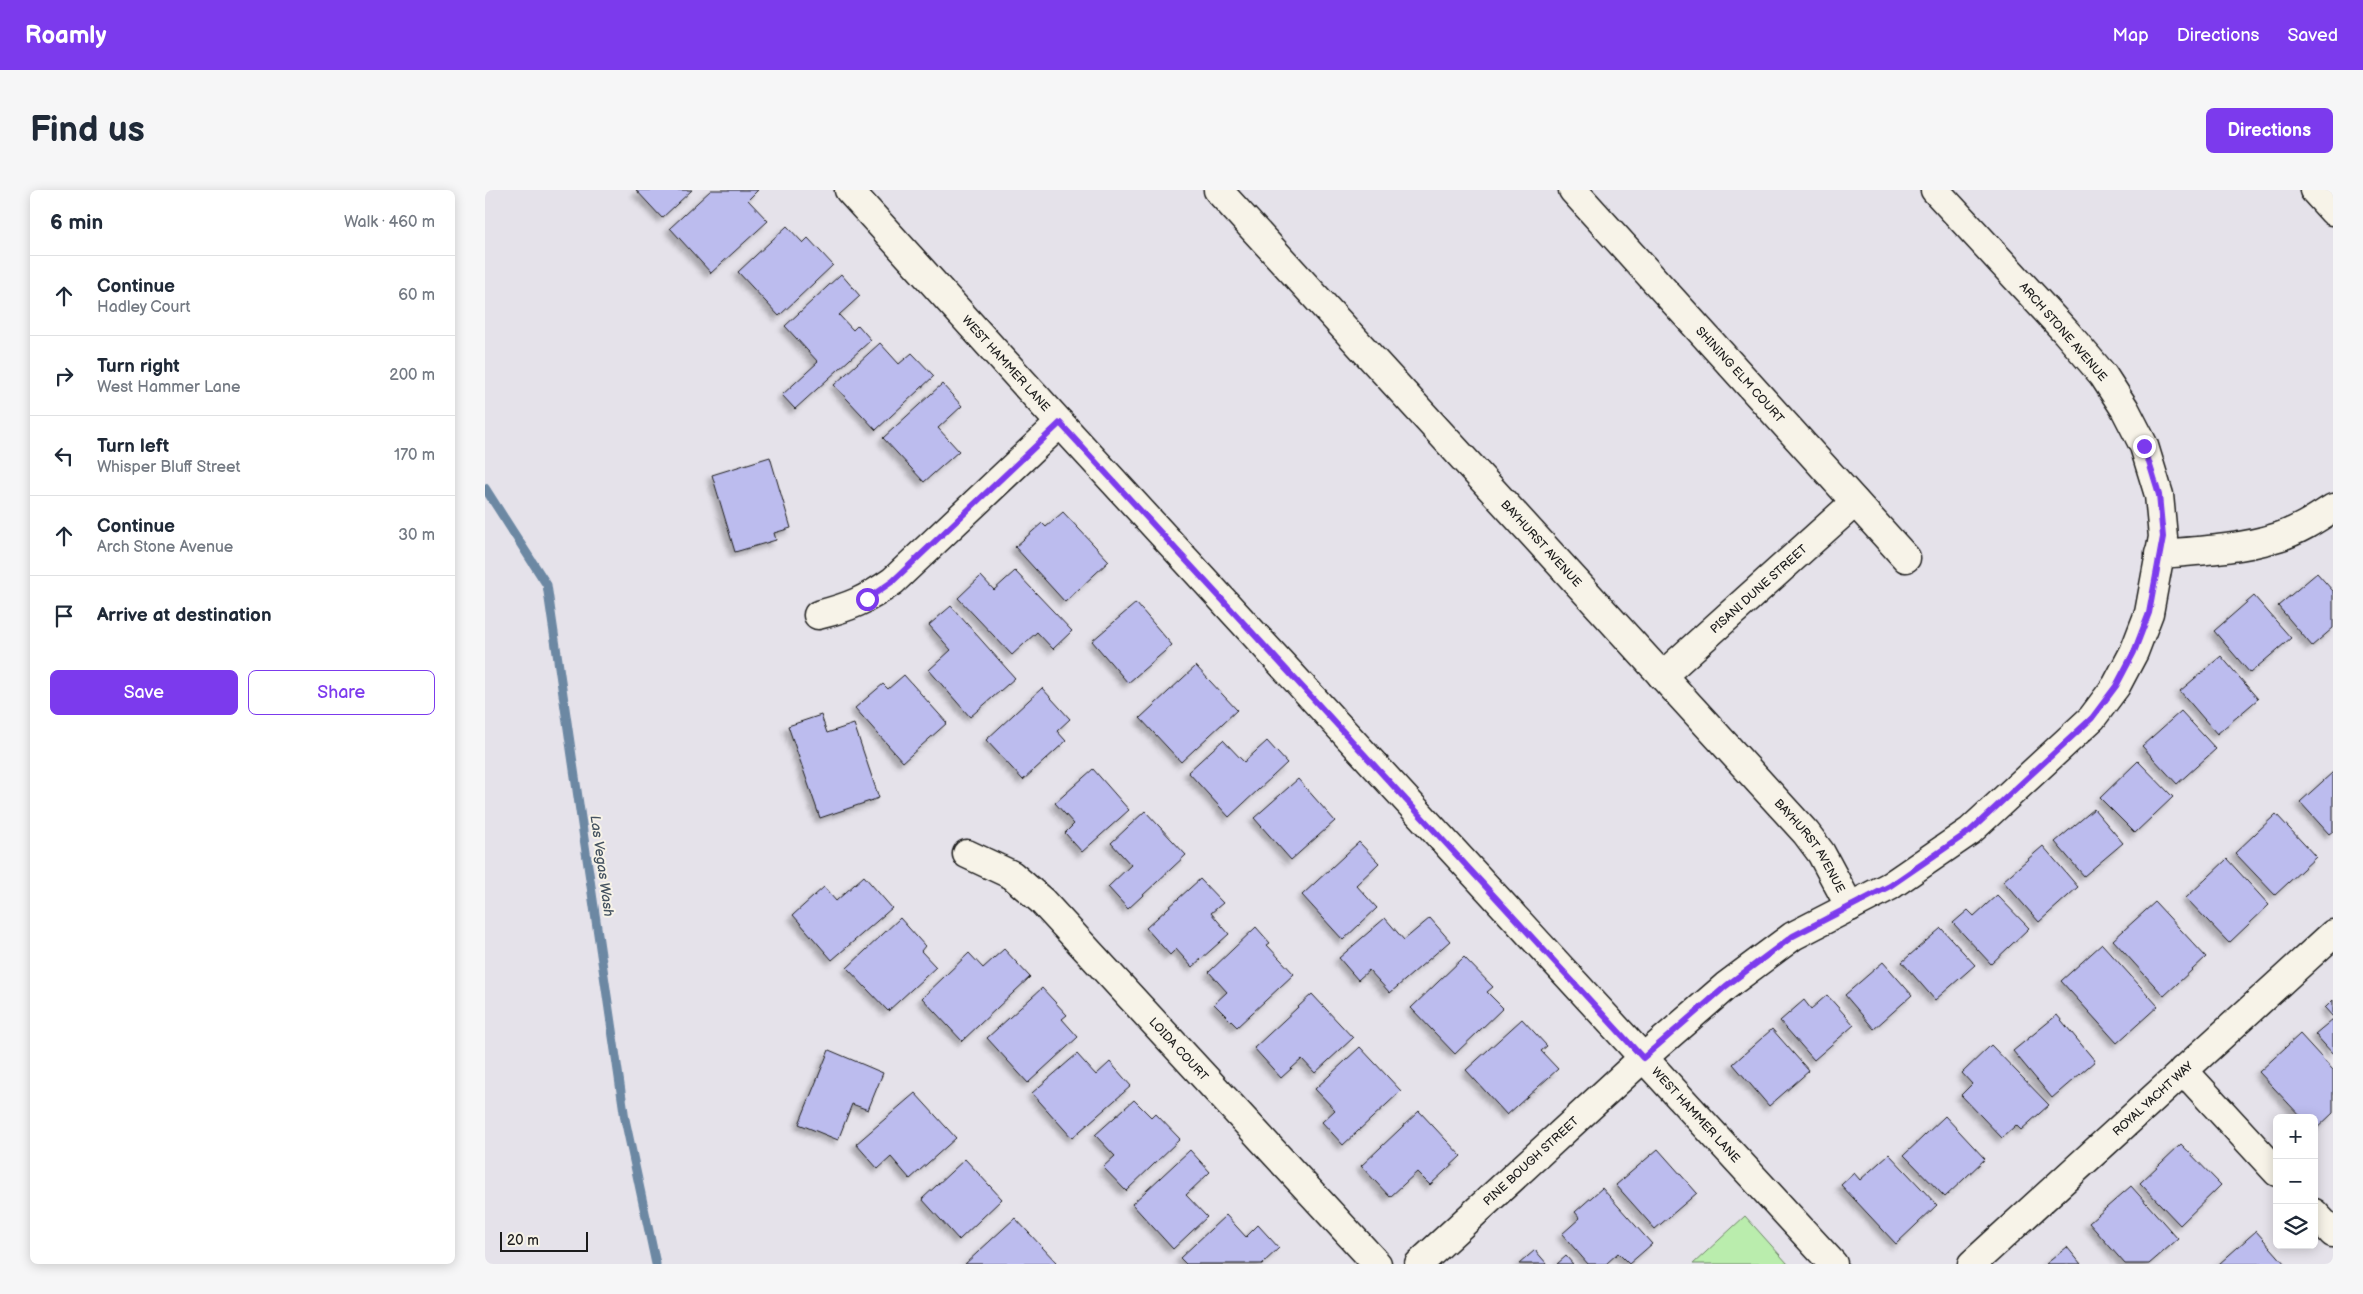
<!DOCTYPE html>
<html lang="en">
<head>
<meta charset="utf-8">
<style>
	body { margin:0; font-family:"Balsamiq Sans",sans-serif; background:#f6f6f7; color:#1f2937 }
	.controls { position:absolute; right:15px; bottom:15px; display:grid; overflow:hidden; border-radius:8px; box-shadow:0 2px 12px #0003 }
	.controls button { width:45px; height:45px; display:grid; place-items:center; padding:0; border:0; border-bottom:1px solid #e0e1e3; background:#fff; color:#1f2937; font:25px sans-serif }
	.scale { position:absolute; left:15px; bottom:12px; width:88px; box-sizing:border-box; padding-left:5px; border:2px solid #1c1c1c; border-top:0; font-size:14px; line-height:18px; white-space:nowrap; color:#1c1c1c; -webkit-text-stroke:4px #f7f3e8; paint-order:stroke }
	.stop { position:absolute; width:15px; height:15px; margin:-11px; border:4px solid #7c3aed; border-radius:50%; background:#fff }
	.stop.end { background:#7c3aed; border-color:#fff; box-shadow:0 1px 5px #0008 }
	.list { margin:0; padding:0; list-style:none }
	h2 { display:flex; justify-content:space-between; align-items:center; height:65px; margin:0; padding:0 20px; font-size:21px }
	h2 small { font-size:16px; font-weight:400; color:#747a83 }
	.list li { display:grid; grid-template-columns:32px 1fr auto; gap:15px; align-items:center; box-sizing:border-box; height:80px; padding:0 20px; border-top:1px solid #e0e1e3 }
	.list b { display:block; font-size:19px; white-space:nowrap }
	.list p { margin:0; font-size:16px; white-space:nowrap; color:#747a83 }
	.list em { font-size:16px; font-style:normal; color:#747a83 }
	.actions { display:flex; gap:10px; padding:15px 20px }
	.actions a { flex:1; padding:11px 0; border:1px solid #7c3aed; border-radius:8px; text-align:center; font-size:18px; color:#7c3aed }
	.actions .main { background:#7c3aed; color:#fff }
	.icon { flex:none; width:28px; height:28px; fill:none; stroke:currentColor; stroke-width:2; stroke-linecap:round; stroke-linejoin:round }
	.map { position:relative; flex:none; width:1848px; height:1074px; overflow:hidden; border-radius:8px }
	header { display:flex; align-items:center; gap:30px; box-sizing:border-box; height:70px; padding:0 25px; background:#7c3aed; color:#fff }
	header strong { font-size:24px }
	nav { display:flex; gap:28px; margin-inline-start:auto; font-size:18px }
	.intro { display:flex; align-items:center; justify-content:space-between; box-sizing:border-box; height:120px; padding:0 30px }
	h1 { margin:0; font-size:35px }
	.button { padding:12px 22px; border-radius:8px; background:#7c3aed; color:#fff; font-size:18px; font-weight:700 }
	main { display:flex; gap:30px; padding:0 30px }
	aside { flex:1; background:#fff; border-radius:8px; box-shadow:0 2px 12px #0003 }
	.map>svg:first-child { display:block }
	.green { fill:#baedad; stroke:#6b8464 }
	.lines { fill:none; stroke-linecap:round; stroke-linejoin:round }
	.stream { stroke:#6c88a3; stroke-width:9 }
	.building { fill:#bcbcee; stroke:#1c1c1c; filter:url(#shadow) }
	.minor-casing { stroke:#1c1c1c; stroke-width:31 }
	.minor { stroke:#f7f3e8; stroke-width:28 }
	.route { stroke:#7c3aed; stroke-width:6 }
	.labels { text-anchor:middle; dominant-baseline:central; stroke-width:4; stroke-linejoin:round; paint-order:stroke }
	.street-label { font-size:12px; fill:#1c1c1c; stroke:#f7f3e8 }
	.water-label { font-size:14px; font-style:italic; fill:#445260; stroke:#f7f3e8 }
</style>
</head>
<body>
<header>
<strong>Roamly</strong>
<nav><a>Map</a><a>Directions</a><a>Saved</a></nav>
</header>
<div class="intro"><h1>Find us</h1><a class="button">Directions</a></div>
<main>
<aside>
<h2>6 min<small>Walk · 460 m</small></h2>
<ul class="list">
<li><svg class="icon" aria-label="ahead" viewBox="0 0 24 24"><path d="M12 20V5M6 11l6-6 6 6"/></svg><div><b>Continue</b><p>Hadley Court</p></div><em>60 m</em></li>
<li><svg class="icon" aria-label="right" viewBox="0 0 24 24"><path d="M7 20v-9h11M14 6l5 5-5 5"/></svg><div><b>Turn right</b><p>West Hammer Lane</p></div><em>200 m</em></li>
<li><svg class="icon" aria-label="left" viewBox="0 0 24 24"><path d="M17 20v-9H6M10 6l-5 5 5 5"/></svg><div><b>Turn left</b><p>Whisper Bluff Street</p></div><em>170 m</em></li>
<li><svg class="icon" aria-label="ahead" viewBox="0 0 24 24"><path d="M12 20V5M6 11l6-6 6 6"/></svg><div><b>Continue</b><p>Arch Stone Avenue</p></div><em>30 m</em></li>
<li><svg class="icon" aria-label="arrive" viewBox="0 0 24 24"><path d="M6 21V4h12l-3 4 3 4H6"/></svg><div><b>Arrive at destination</b></div></li>
</ul>
<div class="actions"><a class="main">Save</a><a>Share</a></div>
</aside>
<div class="map">
<svg width="1848" height="1074" viewBox="0 0 1848 1074">
	<defs>
		<filter id="shadow"><feDropShadow dx="-4.5" dy="4.5" stdDeviation="2.5" flood-color="#0004"/></filter>
	</defs>
	<rect width="100%" height="100%" fill="#e5e2ea"/>
	<filter id="ink" filterUnits="userSpaceOnUse"><feTurbulence type="fractalNoise" baseFrequency=".02" numOctaves="2"/><feDisplacementMap in="SourceGraphic" scale="10" xChannelSelector="R" yChannelSelector="G"/><feConvolveMatrix kernelMatrix="1 2 1 2 8 2 1 2 1" color-interpolation-filters="sRGB"/></filter>
	<g filter="url(#ink)">
		<!-- green -->
		<path class="green" d="M 1260,1026 L 1303,1074 L 1208,1074 Z"/>
		<g class="lines">
			<!-- stream -->
			<path class="stream" d="M 0,298 L 62,395 L 140,929 L 171,1074"/>
		</g>
		<!-- building -->
		<path class="building" d="M 151,0 L 207,0 L 177,28 Z
			M 226,0 L 273,0 L 263,10 L 283,31 L 226,83 L 185,38 Z
			M 302,36 L 318,53 L 323,48 L 348,75 L 294,126 L 253,82 Z
			M 356,84 L 375,106 L 354,125 L 368,140 L 373,135 L 386,150 L 310,219 L 297,205 L 333,172 L 300,136 Z
			M 395,153 L 414,174 L 427,163 L 449,186 L 391,240 L 349,195 Z
			M 457,194 L 477,216 L 453,238 L 474,261 L 439,292 L 398,248 Z
			M 285,267 L 306,338 L 289,343 L 291,350 L 250,362 L 227,285 Z
			M 578,322 L 624,371 L 580,412 L 530,357 L 557,333 L 561,337 Z
			M 530,381 L 587,441 L 568,459 L 552,442 L 527,465 L 473,408 L 496,386 L 509,400 Z
			M 1832,383 L 1848,401 L 1848,438 L 1827,456 L 1793,416 Z
			M 1769,406 L 1806,448 L 1765,483 L 1729,441 Z
			M 651,413 L 687,455 L 643,493 L 607,451 Z
			M 466,416 L 530,488 L 485,527 L 444,480 L 466,460 L 444,435 Z
			M 1736,466 L 1773,509 L 1732,544 L 1695,501 Z
			M 711,476 L 752,520 L 696,572 L 655,528 Z
			M 419,485 L 462,533 L 418,572 L 370,518 L 398,494 L 403,499 Z
			M 557,498 L 585,529 L 572,541 L 581,551 L 538,590 L 501,550 Z
			M 1696,521 L 1731,559 L 1692,594 L 1657,556 Z
			M 336,525 L 342,543 L 369,534 L 394,608 L 335,628 L 303,536 Z
			M 738,550 L 759,572 L 782,551 L 802,573 L 744,627 L 703,582 Z
			M 1653,571 L 1688,607 L 1650,643 L 1615,608 Z
			M 608,579 L 644,620 L 597,662 L 580,643 L 589,634 L 570,613 Z
			M 1848,582 L 1848,641 L 1844,644 L 1815,612 Z
			M 813,589 L 850,631 L 806,670 L 769,628 Z
			M 1609,619 L 1638,653 L 1599,686 L 1570,652 Z
			M 660,621 L 701,665 L 643,719 L 623,697 L 646,675 L 626,653 Z
			M 1791,624 L 1831,667 L 1790,705 L 1750,663 Z
			M 874,652 L 894,673 L 871,695 L 892,718 L 858,750 L 817,705 Z
			M 1558,656 L 1593,697 L 1554,732 L 1518,691 Z
			M 1742,669 L 1784,715 L 1744,753 L 1701,708 Z
			M 379,686 L 407,718 L 347,770 L 308,725 L 339,697 L 351,711 Z
			M 715,689 L 738,713 L 726,723 L 744,744 L 707,777 L 691,759 L 685,765 L 661,738 Z
			M 1512,705 L 1544,738 L 1506,774 L 1468,733 L 1483,720 L 1489,726 Z
			M 1670,712 L 1721,767 L 1679,806 L 1628,750 Z
			M 415,728 L 440,756 L 436,761 L 451,777 L 403,821 L 362,778 Z
			M 900,728 L 919,750 L 945,728 L 965,751 L 905,803 L 884,780 L 873,790 L 854,768 Z
			M 771,737 L 785,753 L 782,755 L 809,784 L 752,837 L 729,814 L 742,802 L 724,782 Z
			M 1456,738 L 1490,775 L 1450,810 L 1417,772 Z
			M 1617,754 L 1673,816 L 1632,853 L 1576,791 Z
			M 519,759 L 545,787 L 477,851 L 437,808 L 484,763 L 498,778 Z
			M 979,767 L 1008,797 L 1002,802 L 1018,818 L 970,864 L 926,818 Z
			M 1398,772 L 1427,805 L 1389,839 L 1360,805 Z
			M 557,798 L 582,825 L 577,829 L 593,847 L 543,893 L 502,848 Z
			M 827,804 L 868,848 L 830,883 L 817,869 L 796,888 L 769,858 Z
			M 1342,805 L 1369,835 L 1329,870 L 1295,831 L 1319,810 L 1326,819 Z
			M 1848,810 L 1848,827 L 1840,818 Z
			M 1572,825 L 1610,871 L 1567,908 L 1528,861 Z
			M 1037,829 L 1062,856 L 1056,861 L 1073,879 L 1022,925 L 981,880 Z
			M 1848,829 L 1848,864 L 1830,844 Z
			M 1287,839 L 1324,881 L 1284,916 L 1248,874 Z
			M 1815,844 L 1848,880 L 1848,923 L 1829,941 L 1829,928 L 1817,928 L 1774,882 Z
			M 1506,855 L 1564,915 L 1536,940 L 1531,935 L 1517,948 L 1476,905 L 1487,894 L 1477,883 Z
			M 875,857 L 916,901 L 858,955 L 837,932 L 850,920 L 830,899 Z
			M 344,860 L 398,883 L 383,920 L 367,914 L 353,950 L 314,934 Z
			M 592,864 L 611,885 L 625,872 L 646,896 L 587,948 L 547,903 Z
			M 430,903 L 471,948 L 425,989 L 406,967 L 393,979 L 371,954 Z
			M 649,910 L 666,927 L 670,923 L 695,949 L 641,1001 L 618,977 L 630,966 L 610,945 Z
			M 934,921 L 976,966 L 945,995 L 932,982 L 905,1007 L 876,976 Z
			M 1460,926 L 1500,969 L 1460,1007 L 1419,965 Z
			M 1696,954 L 1736,995 L 1695,1035 L 1655,993 Z
			M 1173,959 L 1212,1003 L 1170,1039 L 1131,995 Z
			M 705,960 L 725,982 L 701,1005 L 722,1027 L 688,1059 L 647,1014 Z
			M 1404,964 L 1452,1015 L 1411,1054 L 1356,995 L 1369,983 L 1375,990 Z
			M 480,969 L 517,1009 L 474,1050 L 437,1009 Z
			M 1646,996 L 1693,1049 L 1664,1074 L 1640,1074 L 1604,1033 Z
			M 1117,998 L 1167,1054 L 1144,1074 L 1133,1063 L 1121,1074 L 1103,1074 L 1077,1044 L 1095,1028 L 1090,1022 Z
			M 741,1025 L 761,1047 L 773,1035 L 794,1058 L 777,1074 L 701,1074 L 695,1068 Z
			M 530,1028 L 571,1072 L 569,1074 L 480,1074 Z
			M 1771,1041 L 1800,1074 L 1734,1074 Z
			M 1582,1057 L 1596,1074 L 1561,1074 Z
			M 1050,1060 L 1062,1074 L 1034,1074 Z
			M 1081,1066 L 1088,1074 L 1072,1074 Z"/>
		<g class="lines">
			<defs>
				<g id="minor">
					<path id="s1" d="M 364,0 L 575,233 L 1348,1074"/>
					<path id="s2" d="M 733,0 L 1321,643 L 1336,663 L 1365,717"/>
					<path id="s3" d="M 1088,0 L 1421,368"/>
					<path d="M 1829,0 L 1848,21"/>
					<path d="M 1674,364 C 1714,361 1755,359 1793,347 C 1813,341 1831,329 1848,318"/>
					<path d="M 333,425 C 365,417 381,410 408,391 L 575,233"/>
					<path id="s4" d="M 1177,486 L 1370,312"/>
					<path id="s5" d="M 482,664 L 527,685 L 557,711 L 892,1074"/>
					<path d="M 1698,880 L 1792,982"/>
					<path d="M 1829,1023 L 1848,1043"/>
					<path id="s6" d="M 934,1074 L 1158,868 L 1241,796 L 1308,746 L 1405,696 L 1485,641 L 1607,528 L 1631,496 L 1649,462 L 1664,423 L 1678,347 L 1674,305 L 1659,256 L 1640,219 L 1618,185 L 1581,142 L 1450,0"/>
					<path id="s7" d="M 1487,1074 L 1848,744"/>
				</g>
			</defs>
			<!-- minor casing -->
			<use href="#minor" class="minor-casing"/>
			<!-- minor -->
			<use href="#minor" class="minor"/>
		</g>
	</g>
	<g class="lines" filter="url(#ink)">
		<!-- route -->
		<path class="route" d="M 382,409 L 408,391 L 575,233 L 1158,868 L 1241,796 L 1308,746 L 1405,696 L 1485,641 L 1607,528 L 1631,496 L 1649,462 L 1664,423 L 1678,347 L 1674,305 L 1659,256"/>
	</g>
	<g class="labels">
		<!-- street labels -->
		<g class="street-label">
			<text transform="translate(1578 142) rotate(49)">ARCH STONE AVENUE</text>
			<text stroke="none"><textPath href="#s1" startOffset="234">WEST HAMMER LANE</textPath></text>
			<text stroke="none"><textPath href="#s3" startOffset="249">SHINING ELM COURT</textPath></text>
			<text stroke="none"><textPath href="#s2" startOffset="479">BAYHURST AVENUE</textPath></text>
			<text stroke="none"><textPath href="#s4" startOffset="130">PISANI DUNE STREET</textPath></text>
			<text stroke="none"><textPath href="#s2" startOffset="884">BAYHURST AVENUE</textPath></text>
			<text stroke="none"><textPath href="#s5" startOffset="291">LOIDA COURT</textPath></text>
			<text stroke="none"><textPath href="#s7" startOffset="245">ROYAL YACHT WAY</textPath></text>
			<text stroke="none"><textPath href="#s1" startOffset="1254">WEST HAMMER LANE</textPath></text>
			<text stroke="none"><textPath href="#s6" startOffset="152">PINE BOUGH STREET</textPath></text>
		</g>
		<!-- water labels -->
		<g class="water-label">
			<text transform="translate(117 676) rotate(82)">Las Vegas Wash</text>
		</g>
	</g>
</svg>
<div class="controls">
<button>+</button>
<button>−</button>
<button><svg class="icon" aria-label="layers" viewBox="0 0 24 24"><path d="M12 4l9 5-9 5-9-5zM3 14l9 5 9-5"/></svg></button>
</div>
<div class="scale">20 m</div>
<div class="stop" style="left:382px;top:409px"></div>
<div class="stop end" style="left:1659px;top:256px"></div>
</div>
</main>
</body>
</html>
